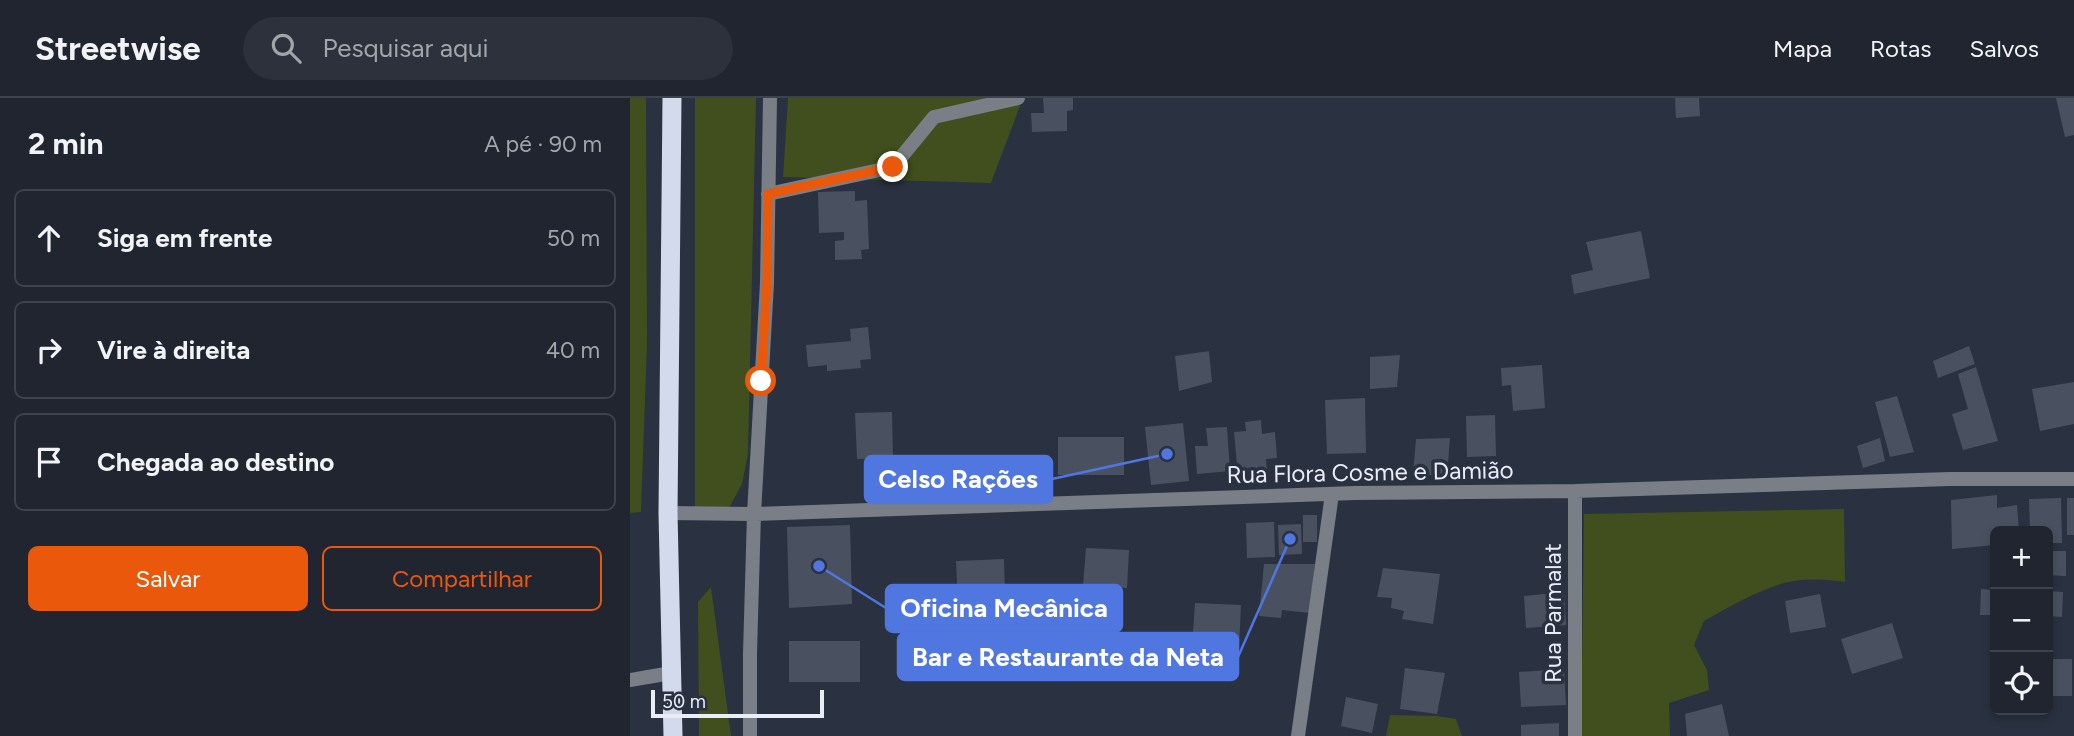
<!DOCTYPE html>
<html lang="pt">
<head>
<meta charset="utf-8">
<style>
	body { margin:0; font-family:Figtree,sans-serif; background:#2d313c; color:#f1f3f6 }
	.controls { position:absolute; right:21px; bottom:21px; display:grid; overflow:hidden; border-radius:10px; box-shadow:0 4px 10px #0003 }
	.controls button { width:63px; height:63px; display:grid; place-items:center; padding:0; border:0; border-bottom:2px solid #3d424c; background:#202530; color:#f1f3f6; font:35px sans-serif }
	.scale { position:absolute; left:21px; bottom:18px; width:173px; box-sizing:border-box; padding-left:7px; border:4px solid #e8edf7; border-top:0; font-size:19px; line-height:24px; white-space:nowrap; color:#e8edf7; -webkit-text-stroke:5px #2a3140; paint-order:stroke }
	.stop { position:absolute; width:21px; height:21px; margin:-16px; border:5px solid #ea580c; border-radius:50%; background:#fff }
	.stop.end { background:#ea580c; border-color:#fff; box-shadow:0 2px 7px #0008 }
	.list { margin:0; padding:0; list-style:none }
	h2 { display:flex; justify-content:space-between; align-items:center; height:91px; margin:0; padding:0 28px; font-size:30px }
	h2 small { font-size:23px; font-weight:400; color:#a2a5ab }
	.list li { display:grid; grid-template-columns:46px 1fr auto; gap:21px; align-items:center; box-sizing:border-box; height:98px; margin:0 14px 14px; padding:0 14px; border:2px solid #3d424c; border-radius:10px }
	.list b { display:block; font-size:26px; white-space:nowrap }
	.list em { font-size:23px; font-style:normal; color:#a2a5ab }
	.actions { display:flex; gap:14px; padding:21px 28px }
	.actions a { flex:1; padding:16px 0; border:2px solid #ea580c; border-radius:10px; text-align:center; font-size:24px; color:#ea580c }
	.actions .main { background:#ea580c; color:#fff }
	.icon { flex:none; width:38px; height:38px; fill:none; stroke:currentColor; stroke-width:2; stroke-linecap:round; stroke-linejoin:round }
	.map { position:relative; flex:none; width:1444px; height:638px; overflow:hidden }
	header { display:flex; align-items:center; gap:42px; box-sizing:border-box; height:98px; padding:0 35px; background:#202530; border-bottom:2px solid #3d424c }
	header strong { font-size:33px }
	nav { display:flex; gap:38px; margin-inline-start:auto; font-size:24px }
	.search { width:490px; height:63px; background:#2d313c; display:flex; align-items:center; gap:18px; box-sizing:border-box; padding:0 24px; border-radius:38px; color:#a2a5ab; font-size:26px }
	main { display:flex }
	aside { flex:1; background:#202530 }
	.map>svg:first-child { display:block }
	.green { fill:#414e1d }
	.building { fill:#495161 }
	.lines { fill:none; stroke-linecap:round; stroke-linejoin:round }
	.minor { stroke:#7a7e86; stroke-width:14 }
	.trunk { stroke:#d2daec; stroke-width:19 }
	.route { stroke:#ea580c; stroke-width:9 }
	.labels { text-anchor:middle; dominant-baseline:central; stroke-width:7; stroke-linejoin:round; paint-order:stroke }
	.street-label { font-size:24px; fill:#e8edf7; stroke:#2a3140 }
	.leader { fill:none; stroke:#5076e0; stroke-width:2.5 }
	.callout-dot { fill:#5076e0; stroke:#2a3140; stroke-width:2.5 }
	.callout { fill:#5076e0; stroke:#5076e0; stroke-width:2.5 }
	.callout-label { font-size:26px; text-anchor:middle; font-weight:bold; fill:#fff }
</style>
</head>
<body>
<header>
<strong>Streetwise</strong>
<div class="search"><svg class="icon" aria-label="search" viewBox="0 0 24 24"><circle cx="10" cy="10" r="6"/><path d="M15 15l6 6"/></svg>Pesquisar aqui</div>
<nav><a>Mapa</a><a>Rotas</a><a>Salvos</a></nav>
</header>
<main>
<aside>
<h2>2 min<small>A pé · 90 m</small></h2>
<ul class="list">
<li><svg class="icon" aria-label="ahead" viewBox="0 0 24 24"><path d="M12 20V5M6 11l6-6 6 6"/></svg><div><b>Siga em frente</b></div><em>50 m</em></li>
<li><svg class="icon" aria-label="right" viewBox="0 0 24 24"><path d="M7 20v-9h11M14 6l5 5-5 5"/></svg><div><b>Vire à direita</b></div><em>40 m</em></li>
<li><svg class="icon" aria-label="arrive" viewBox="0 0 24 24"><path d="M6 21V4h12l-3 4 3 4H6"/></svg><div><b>Chegada ao destino</b></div></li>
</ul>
<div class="actions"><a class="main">Salvar</a><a>Compartilhar</a></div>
</aside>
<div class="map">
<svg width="1444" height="638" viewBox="0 0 1444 638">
	<rect width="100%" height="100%" fill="#2a3140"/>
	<!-- green -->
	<path class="green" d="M 0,0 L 16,0 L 17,245 L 11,414 L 0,415 Z
		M 65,0 L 126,0 L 118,356 L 112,386 L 99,410 L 65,411 Z
		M 158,0 L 393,0 L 361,85 L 153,79 Z
		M 1214,411 L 1215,484 C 1197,481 1173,480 1154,485 C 1126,493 1099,509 1074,523 L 1064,547 L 1077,572 L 1079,592 L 1039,605 L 1040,638 L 951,638 L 954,416 Z
		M 81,489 L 101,638 L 69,638 L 68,504 Z
		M 760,617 L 807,618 L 826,621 L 832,638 L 756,638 Z"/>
	<!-- building -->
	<path class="building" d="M 413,0 L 443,0 L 443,12 L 437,13 L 437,33 L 402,34 L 401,15 L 414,15 Z
		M 1045,0 L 1069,0 L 1070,18 L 1046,20 Z
		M 1426,0 L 1444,0 L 1444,37 L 1435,39 Z
		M 225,93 L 225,103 L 237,102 L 239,151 L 231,152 L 232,161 L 205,162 L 205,143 L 214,142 L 214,134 L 189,135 L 188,94 Z
		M 1011,133 L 1020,180 L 944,196 L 941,177 L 963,172 L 956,144 Z
		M 238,229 L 241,261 L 230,262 L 231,270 L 197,273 L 197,267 L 178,269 L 176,247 L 221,243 L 220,231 Z
		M 1339,248 L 1345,266 L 1308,280 L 1303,263 Z
		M 579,253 L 582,284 L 549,293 L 545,258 Z
		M 770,257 L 767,289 L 740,291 L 740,259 Z
		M 912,267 L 915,310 L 883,313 L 881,287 L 872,288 L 871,270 Z
		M 1346,269 L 1368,343 L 1333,352 L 1322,316 L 1338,311 L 1328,276 Z
		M 1444,284 L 1444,326 L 1410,333 L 1402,291 Z
		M 1267,298 L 1284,354 L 1260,359 L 1245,304 Z
		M 735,300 L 736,355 L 697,356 L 695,302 Z
		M 262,314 L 263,360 L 227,361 L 225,315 Z
		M 865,317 L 866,358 L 837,359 L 836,318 Z
		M 631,322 L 632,336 L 645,334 L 647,360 L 636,361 L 637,375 L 608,378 L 604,334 L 616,333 L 615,324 Z
		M 553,325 L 559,383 L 521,387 L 515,329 Z
		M 597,329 L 600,373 L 567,376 L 565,348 L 578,348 L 576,330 Z
		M 428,339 L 494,339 L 494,377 L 428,377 Z
		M 820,340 L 817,378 L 783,376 L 786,341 Z
		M 1250,340 L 1255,363 L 1233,370 L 1227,348 Z
		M 1367,397 L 1367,410 L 1387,407 L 1389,433 L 1365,433 L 1365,447 L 1322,451 L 1321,402 Z
		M 1431,400 L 1432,445 L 1418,445 L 1418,433 L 1400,433 L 1399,401 Z
		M 1437,400 L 1444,400 L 1444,437 L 1437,437 Z
		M 673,417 L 687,417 L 687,444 L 673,444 Z
		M 644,424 L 645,459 L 617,460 L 616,425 Z
		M 671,426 L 672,456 L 649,457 L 648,427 Z
		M 220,427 L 222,506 L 159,510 L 157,429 Z
		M 456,450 L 499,452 L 497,490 L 453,488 Z
		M 1418,453 L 1436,453 L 1436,478 L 1418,477 Z
		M 374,461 L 376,529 L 329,531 L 326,463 Z
		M 634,466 L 685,466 L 680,515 L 652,512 L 651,520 L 629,518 Z
		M 753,470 L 810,476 L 803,526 L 772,521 L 774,513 L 761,510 L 762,500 L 747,499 Z
		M 1351,491 L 1365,492 L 1365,517 L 1350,517 Z
		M 1418,493 L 1433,494 L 1432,519 L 1418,518 Z
		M 934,494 L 936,527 L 896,530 L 894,498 Z
		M 1190,496 L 1196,529 L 1160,535 L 1155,503 Z
		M 565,505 L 611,507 L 609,550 L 562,548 Z
		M 1262,525 L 1273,560 L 1222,576 L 1211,541 Z
		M 159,543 L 230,543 L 230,584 L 159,584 Z
		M 1418,561 L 1442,561 L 1442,598 L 1418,598 Z
		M 775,570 L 815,575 L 807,616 L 770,611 Z
		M 934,571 L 936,607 L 891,609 L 889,574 Z
		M 716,599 L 748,606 L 742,635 L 711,628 Z
		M 1092,606 L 1099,638 L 1057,638 L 1055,616 Z
		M 929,625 L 929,638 L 891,638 L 891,627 Z"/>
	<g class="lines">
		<!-- minor -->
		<path class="minor" d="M 138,96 L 263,69 L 304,19 L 388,0
			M 945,393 L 945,638
			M 38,415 L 124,416 L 725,395 L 945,393 L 1320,381 L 1444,381
			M 0,582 L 41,575
			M 120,638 L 120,555 L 124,416 L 137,185 L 140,0
			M 668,638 L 702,396"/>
		<!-- trunk -->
		<path class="trunk" d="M 42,0 L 38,415 L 43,638"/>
	</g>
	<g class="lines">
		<!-- route -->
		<path class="route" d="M 131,283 L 137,185 L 138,96 L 263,69"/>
	</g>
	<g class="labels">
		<!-- street labels -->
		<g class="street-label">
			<text transform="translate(740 374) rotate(-1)">Rua Flora Cosme e Damião</text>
			<text transform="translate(922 515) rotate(-90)">Rua Parmalat</text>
		</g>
	</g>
	<!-- callouts -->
	<path class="leader" d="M537 356L422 381M189 468L256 510M660 441L608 559"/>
	<g class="callout-dot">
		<circle cx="537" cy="356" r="7"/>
		<circle cx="189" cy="468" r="7"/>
		<circle cx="660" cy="441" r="7"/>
	</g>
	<g class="callout">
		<rect x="235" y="358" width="187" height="47" rx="7"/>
		<rect x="256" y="487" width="236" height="47" rx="7"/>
		<rect x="268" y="535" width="340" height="47" rx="7"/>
	</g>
	<g class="callout-label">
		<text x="328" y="390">Celso Rações</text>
		<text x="374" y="519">Oficina Mecânica</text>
		<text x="438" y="568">Bar e Restaurante da Neta</text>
	</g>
</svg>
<div class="controls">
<button>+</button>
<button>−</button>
<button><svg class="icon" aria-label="locate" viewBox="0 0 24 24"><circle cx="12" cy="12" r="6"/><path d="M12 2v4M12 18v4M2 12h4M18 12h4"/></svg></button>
</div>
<div class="scale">50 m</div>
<div class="stop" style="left:131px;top:283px"></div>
<div class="stop end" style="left:263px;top:69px"></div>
</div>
</main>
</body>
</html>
